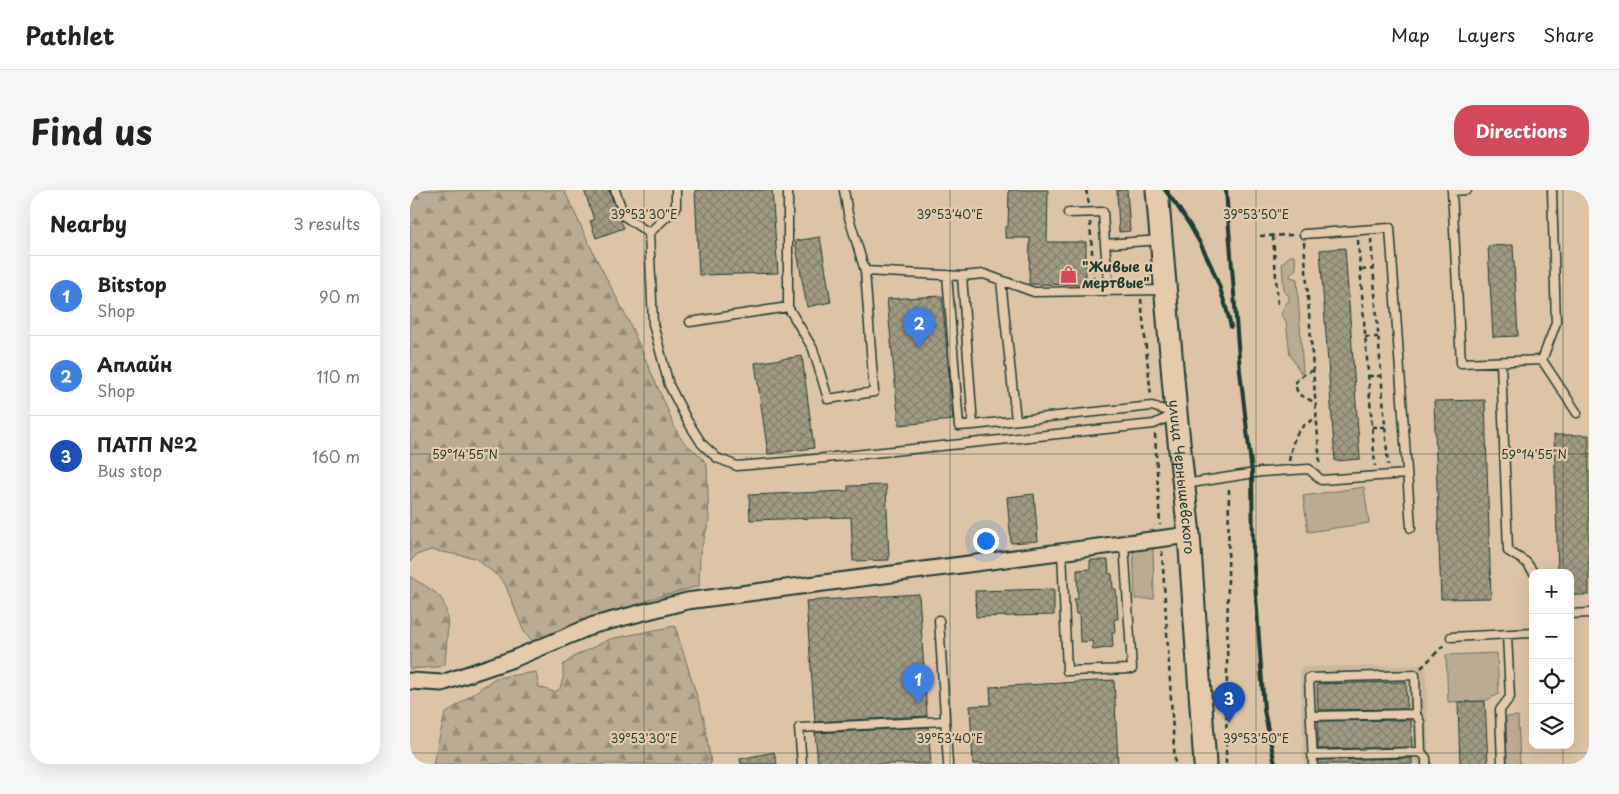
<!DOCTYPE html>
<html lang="en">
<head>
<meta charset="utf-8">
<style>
	body { margin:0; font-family:"Playpen Sans",sans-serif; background:#f6f6f6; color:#222 }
	.controls { position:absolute; right:15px; bottom:15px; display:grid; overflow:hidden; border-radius:10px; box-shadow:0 5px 20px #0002 }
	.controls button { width:45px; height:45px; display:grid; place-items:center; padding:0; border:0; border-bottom:1px solid #e0e0e0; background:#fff; color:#222; font:25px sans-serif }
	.you { position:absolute; left:575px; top:350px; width:18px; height:18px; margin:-12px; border:4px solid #fff; border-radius:50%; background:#1a73e8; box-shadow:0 0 0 8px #1a73e833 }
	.badge { display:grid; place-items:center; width:32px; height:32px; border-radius:50%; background:#d1495b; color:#fff; font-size:16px; font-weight:700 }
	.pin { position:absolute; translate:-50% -41px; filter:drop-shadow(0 1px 2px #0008) }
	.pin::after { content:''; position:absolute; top:26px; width:18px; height:15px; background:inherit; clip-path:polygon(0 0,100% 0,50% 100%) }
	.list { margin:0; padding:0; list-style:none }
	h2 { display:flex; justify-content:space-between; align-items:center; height:65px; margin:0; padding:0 20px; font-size:21px }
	h2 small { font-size:16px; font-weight:400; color:#767676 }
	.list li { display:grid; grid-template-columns:32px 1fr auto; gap:15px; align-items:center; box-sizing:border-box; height:80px; padding:0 20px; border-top:1px solid #e0e0e0 }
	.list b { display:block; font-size:19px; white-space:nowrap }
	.list p { margin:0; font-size:16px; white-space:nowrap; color:#767676 }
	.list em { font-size:16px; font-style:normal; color:#767676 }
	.icon { flex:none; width:28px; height:28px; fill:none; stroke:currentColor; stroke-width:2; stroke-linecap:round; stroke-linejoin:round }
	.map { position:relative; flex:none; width:1179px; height:574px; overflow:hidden; border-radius:20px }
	header { display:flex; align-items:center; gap:30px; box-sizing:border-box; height:70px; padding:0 25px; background:#fff; border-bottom:1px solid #e0e0e0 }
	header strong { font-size:24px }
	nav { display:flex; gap:28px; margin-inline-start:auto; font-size:18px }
	.intro { display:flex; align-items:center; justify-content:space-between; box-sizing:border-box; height:120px; padding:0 30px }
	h1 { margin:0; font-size:35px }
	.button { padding:12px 22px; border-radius:20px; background:#d1495b; color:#fff; font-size:18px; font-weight:700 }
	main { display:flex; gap:30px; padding:0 30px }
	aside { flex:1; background:#fff; border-radius:20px; box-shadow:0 5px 20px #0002 }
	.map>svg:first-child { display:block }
	.built { fill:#cbb89c }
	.forest { fill:url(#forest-firs); stroke:#6c7463 }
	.park { fill:#baab92; stroke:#6c7463 }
	.building { fill:url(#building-cross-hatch); stroke:#1f3d34 }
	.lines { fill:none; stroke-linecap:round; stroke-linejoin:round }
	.lane-casing { stroke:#1f3d34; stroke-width:11 }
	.street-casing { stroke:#1f3d34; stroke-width:19 }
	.secondary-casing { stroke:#1f3d34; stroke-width:25 }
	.path { stroke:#1f3d34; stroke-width:2.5; stroke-dasharray:5 4; stroke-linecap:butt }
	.lane { stroke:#e5caac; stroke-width:8 }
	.street { stroke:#e5caac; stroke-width:15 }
	.secondary { stroke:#e5caac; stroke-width:21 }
	.rail { stroke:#1f3d34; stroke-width:4 }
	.ticks { fill:none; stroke:#1f3d34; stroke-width:1; stroke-opacity:0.45 }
	.labels { text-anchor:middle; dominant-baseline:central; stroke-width:4.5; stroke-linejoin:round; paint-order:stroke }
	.poi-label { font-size:14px; font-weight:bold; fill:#1f3d34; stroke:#e5caac; text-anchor:start }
	.street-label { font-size:14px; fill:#1f3d34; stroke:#e5caac }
	.ticks-label { font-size:12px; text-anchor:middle; fill:#1f3d34; stroke:#e5caac; stroke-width:4.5; stroke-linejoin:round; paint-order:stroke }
</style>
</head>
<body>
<header>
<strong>Pathlet</strong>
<nav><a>Map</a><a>Layers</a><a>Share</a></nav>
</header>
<div class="intro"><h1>Find us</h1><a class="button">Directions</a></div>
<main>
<aside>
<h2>Nearby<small>3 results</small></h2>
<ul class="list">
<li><span class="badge" style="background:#3f7fe0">1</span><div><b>Bitstop</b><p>Shop</p></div><em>90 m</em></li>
<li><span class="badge" style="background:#3f7fe0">2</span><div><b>Аплайн</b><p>Shop</p></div><em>110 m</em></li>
<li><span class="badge" style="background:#1a4fb4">3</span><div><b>ПАТП №2</b><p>Bus stop</p></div><em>160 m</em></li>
</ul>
</aside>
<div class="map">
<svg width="1179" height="574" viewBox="0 0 1179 574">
	<defs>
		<pattern id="forest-firs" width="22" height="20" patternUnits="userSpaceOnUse" patternTransform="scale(1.25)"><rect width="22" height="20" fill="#baab92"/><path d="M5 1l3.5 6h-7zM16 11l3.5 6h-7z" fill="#978c78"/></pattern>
		<pattern id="building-cross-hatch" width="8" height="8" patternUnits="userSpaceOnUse" patternTransform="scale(1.25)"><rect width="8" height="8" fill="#a29b83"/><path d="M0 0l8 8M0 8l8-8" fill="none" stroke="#83806c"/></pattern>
	</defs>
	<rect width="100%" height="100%" fill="#ddc4a7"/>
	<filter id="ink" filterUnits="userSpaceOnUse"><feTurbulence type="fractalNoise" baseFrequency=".02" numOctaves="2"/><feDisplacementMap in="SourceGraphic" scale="10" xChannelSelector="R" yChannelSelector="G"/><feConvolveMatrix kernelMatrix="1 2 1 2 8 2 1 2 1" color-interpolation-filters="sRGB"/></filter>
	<g filter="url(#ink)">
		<!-- built -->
		<path class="built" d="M 1016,475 L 1019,574 L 894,574 L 890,477 Z"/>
		<!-- forest -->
		<path class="forest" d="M 0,0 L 154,0 L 184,64 L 220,134 L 259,223 C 262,233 267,244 274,252 C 282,260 292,265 297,275 L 299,331 L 290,363 L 289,396 L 241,409 L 126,455 L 114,442 L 95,394 L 89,387 L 65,368 L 21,360 L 6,365 L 0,372 Z
			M 0,385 L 2,388 C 10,393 21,398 28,405 C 43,418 36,456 35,474 L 28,477 L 0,479 Z
			M 265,436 L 294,529 L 301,574 L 23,574 L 35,524 L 85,488 L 126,482 L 129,497 L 144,502 L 150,499 L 153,488 L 153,475 L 165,466 L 200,449 Z"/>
		<!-- park -->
		<path class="park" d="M 880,66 L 885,66 L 886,79 L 880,85 L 880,87 L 887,89 L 893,182 L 891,183 L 880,165 L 876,131 L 871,125 L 875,114 L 879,111 L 879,105 L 874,102 L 872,73 Z
			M 954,297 L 959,333 L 898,342 L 893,306 Z
			M 723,356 L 743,356 L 744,409 L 725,409 Z
			M 1087,463 L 1089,504 L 1075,511 L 1038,512 L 1036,465 Z
			M 1108,526 L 1110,574 L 1097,574 L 1096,527 Z"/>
		<!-- building -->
		<path class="building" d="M 174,0 L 199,0 L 209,28 L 214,38 L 186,48 L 180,31 L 184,30 Z
			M 285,0 L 362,0 L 368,83 L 289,85 Z
			M 599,0 L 638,0 L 637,52 L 676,52 L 676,95 L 619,94 L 620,48 L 595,48 L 595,37 L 598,37 Z
			M 707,0 L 717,0 L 720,41 L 709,42 Z
			M 410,47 L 421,112 L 397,117 L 385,51 Z
			M 1103,55 L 1108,146 L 1083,147 L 1078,56 Z
			M 935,58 L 950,269 L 925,271 L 910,60 Z
			M 532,106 L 543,230 L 489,235 L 477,109 Z
			M 392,166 L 404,258 L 358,264 L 345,173 Z
			M 1075,210 L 1081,408 L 1031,409 L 1024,211 Z
			M 1144,245 L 1179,245 L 1179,405 L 1160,405 L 1160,383 L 1148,383 Z
			M 476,295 L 479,370 L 443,371 L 441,327 L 340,330 L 339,305 L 438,301 L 438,296 Z
			M 624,304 L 628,351 L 601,353 L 597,307 Z
			M 680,370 L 698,370 L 699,384 L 702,384 L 703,399 L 706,399 L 708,429 L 704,429 L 705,442 L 702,442 L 703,457 L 683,460 L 682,451 L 670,452 L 669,424 L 666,424 L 664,409 L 668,409 L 667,380 L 680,379 Z
			M 644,399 L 644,425 L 566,427 L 565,401 Z
			M 509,404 L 517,526 L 405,532 L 396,411 Z
			M 704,490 L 708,574 L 563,574 L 560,516 L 581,515 L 580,497 Z
			M 996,492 L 997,519 L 908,520 L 907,494 Z
			M 1075,511 L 1078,574 L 1050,574 L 1048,512 Z
			M 997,530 L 1001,530 L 1002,557 L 908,559 L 908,531 Z
			M 518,537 L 521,574 L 408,574 L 405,543 Z
			M 364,562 L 367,574 L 331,574 L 330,569 Z
			M 1002,568 L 1002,574 L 909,574 L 908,570 Z"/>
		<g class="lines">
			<defs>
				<path id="lane" d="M 205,0 L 214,26 L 239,43 L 243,134 L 259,195 L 278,232 L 292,254 L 307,268 L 327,276 L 376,272 L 744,234 L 765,224
					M 434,0 L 438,24 L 455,81 L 552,86 L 574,84 L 624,102 L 754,100
					M 1057,0 L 1042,1 L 1051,173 L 1132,170 L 1146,133 L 1142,0
					M 658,23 L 693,22 L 695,54
					M 239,43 L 266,18 L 266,0
					M 894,44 L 980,38 L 1001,338
					M 537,85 L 549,236 L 563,235
					M 552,86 L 563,235 L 742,216 L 764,223
					M 591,91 L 606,230
					M 699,101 L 695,54 L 750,50
					M 378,117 L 403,159 L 418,209 L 464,202 L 455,81
					M 280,132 L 378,117 L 378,0
					M 1132,170 L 1167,223
					M 1091,173 L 1098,361 L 1116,372 L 1124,383
					M 775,294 L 851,282 L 899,279 L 911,290 L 997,284
					M 652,361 L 657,481 L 722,479 L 714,353
					M 1160,424 L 1179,423
					M 529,430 L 538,574
					M 1041,447 L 1123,443
					M 901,526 L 1006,524
					M 902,565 L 1011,562
					M 392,574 L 389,538 L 535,531
					M 903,574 L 899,488 L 1005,485 L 1006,524 L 1010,532 L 1011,562 L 1016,568 L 1016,574
					M 1092,574 L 1090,520 L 1100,507 L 1097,445"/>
				<path id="street" d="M 0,491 L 32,493 L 103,469 L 184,435 L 277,411 L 779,345"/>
				<g id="secondary">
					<path id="s1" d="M 747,0 L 766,223 L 779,345 L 795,574"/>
				</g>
			</defs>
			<!-- lane casing -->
			<use href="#lane" class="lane-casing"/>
			<!-- street casing -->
			<use href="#street" class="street-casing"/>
			<!-- secondary casing -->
			<use href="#secondary" class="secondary-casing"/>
			<!-- path -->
			<path class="path" d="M 676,0 L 679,14
				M 680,32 L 684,91
				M 850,46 L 886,45
				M 863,46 L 868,115
				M 961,49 L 978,275
				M 948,50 L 965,276
				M 894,52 L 910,276
				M 951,80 L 963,79
				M 731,109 L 741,206
				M 955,147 L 968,147
				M 903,180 L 889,187 L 885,194 L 888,204 L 906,213
				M 958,186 L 971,186
				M 962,237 L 975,237
				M 745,244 L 750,335
				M 879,271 C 883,250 885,237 907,228
				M 752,361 L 765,574
				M 1011,478 L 1035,454
				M 816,574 L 819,296"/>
			<!-- lane -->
			<use href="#lane" class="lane"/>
			<!-- street -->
			<use href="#street" class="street"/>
			<!-- secondary -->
			<use href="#secondary" class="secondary"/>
			<!-- rail -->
			<path class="rail" d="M 755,0 C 787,40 810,87 821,137
				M 816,0 L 830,181 L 842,283 L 843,364 L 854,520 L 865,574"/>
		</g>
	</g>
	<!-- ticks -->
	<path class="ticks" d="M 234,0 L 234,574M 540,0 L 540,574M 846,0 L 846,574M 1153,0 L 1153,383M 0,264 L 1179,264M 1153,555 L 1153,574M 0,563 L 1179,563"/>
	<!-- icons -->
	<defs>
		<symbol id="shop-bare" viewBox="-9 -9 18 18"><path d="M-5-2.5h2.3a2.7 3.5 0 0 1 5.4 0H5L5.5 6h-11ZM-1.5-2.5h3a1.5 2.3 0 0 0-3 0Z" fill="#d1495b" stroke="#e5caac" stroke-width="2.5" paint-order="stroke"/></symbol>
	</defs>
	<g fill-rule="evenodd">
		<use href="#shop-bare" x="646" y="72" width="25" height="25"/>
	</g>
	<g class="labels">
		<!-- poi labels -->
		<g class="poi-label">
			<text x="672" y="76">"Живые и<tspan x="672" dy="16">мертвые"</tspan></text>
		</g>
		<!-- street labels -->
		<g class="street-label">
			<text stroke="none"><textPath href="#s1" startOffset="288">улица Чернышевского</textPath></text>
		</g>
	</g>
	<g class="ticks-label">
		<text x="234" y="29">39°53'30"E</text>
		<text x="540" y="29">39°53'40"E</text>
		<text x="846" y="29">39°53'50"E</text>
		<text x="55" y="269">59°14'55"N</text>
		<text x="1124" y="269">59°14'55"N</text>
		<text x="234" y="553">39°53'30"E</text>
		<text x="540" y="553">39°53'40"E</text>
		<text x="846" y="553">39°53'50"E</text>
	</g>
</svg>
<div class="controls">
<button>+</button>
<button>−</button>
<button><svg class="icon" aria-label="locate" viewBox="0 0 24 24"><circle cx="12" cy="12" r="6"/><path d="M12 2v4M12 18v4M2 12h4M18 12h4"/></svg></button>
<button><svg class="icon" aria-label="layers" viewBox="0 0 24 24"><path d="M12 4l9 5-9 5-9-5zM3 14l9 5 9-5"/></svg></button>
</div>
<div class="you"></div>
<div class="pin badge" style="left:508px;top:514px;background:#3f7fe0">1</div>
<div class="pin badge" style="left:509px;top:158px;background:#3f7fe0">2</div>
<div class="pin badge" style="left:819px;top:533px;background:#1a4fb4">3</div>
</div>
</main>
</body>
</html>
